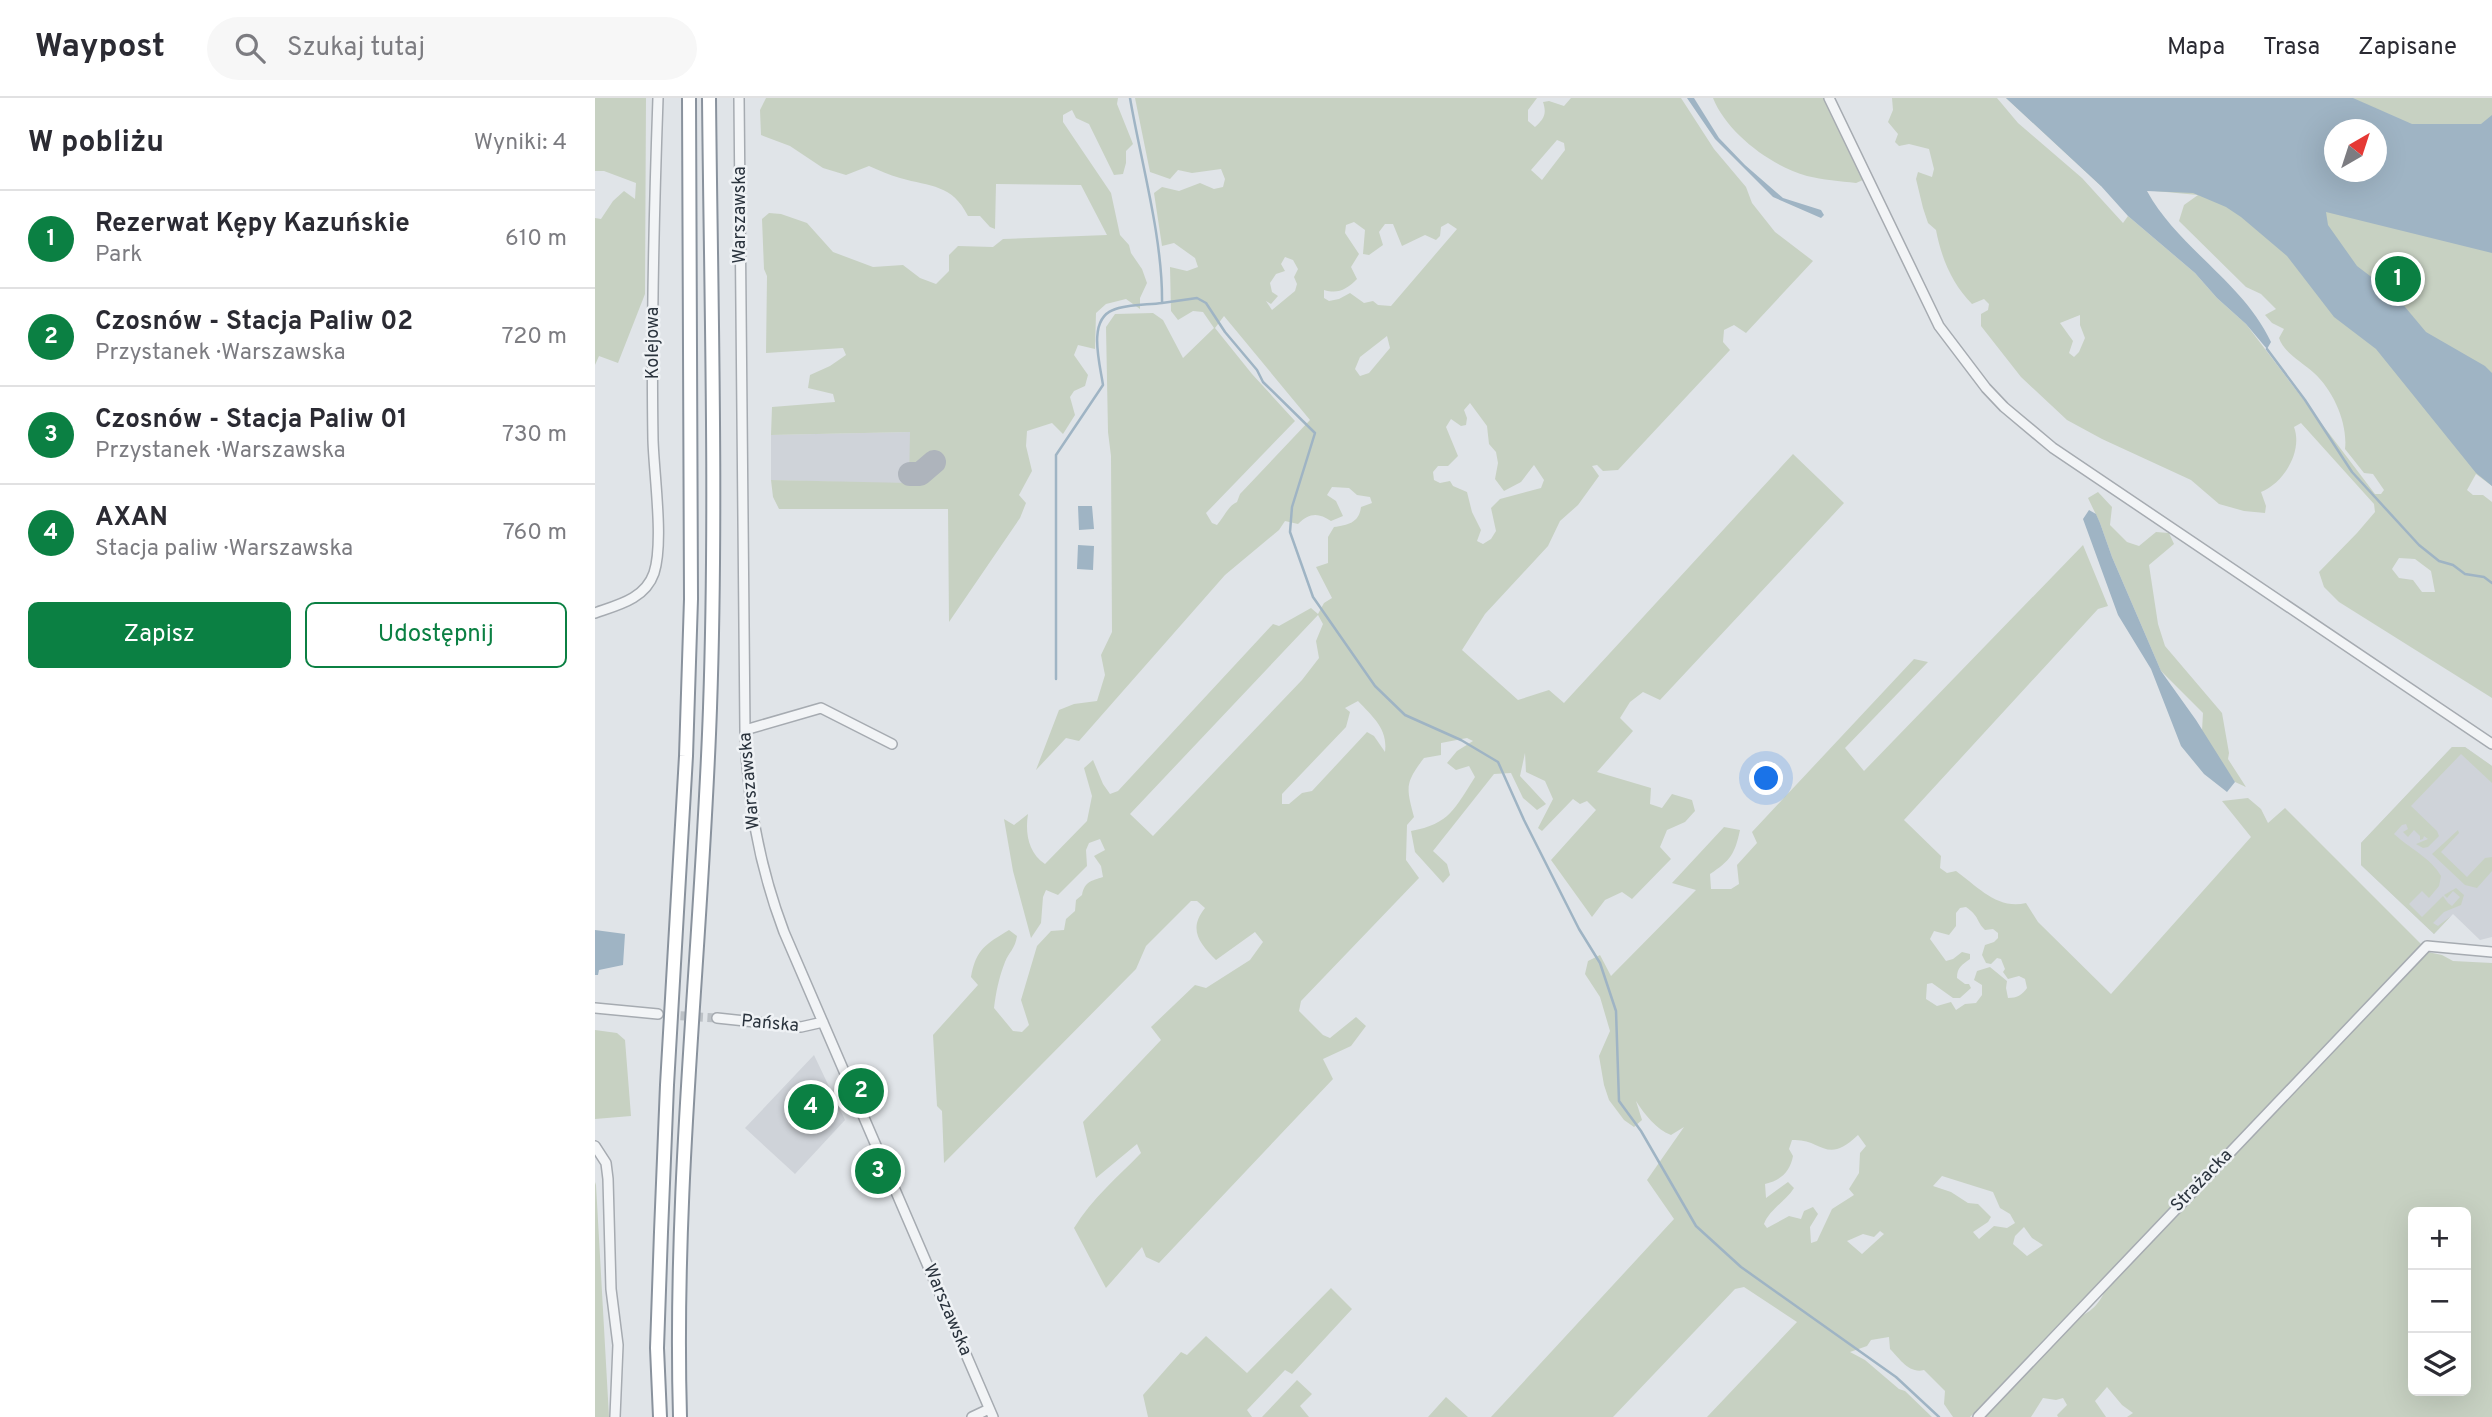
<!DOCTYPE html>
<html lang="pl">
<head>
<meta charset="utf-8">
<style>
	body { margin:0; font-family:Overpass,sans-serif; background:#f7f7f7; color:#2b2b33 }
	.controls { position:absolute; right:21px; bottom:21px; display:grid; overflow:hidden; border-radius:10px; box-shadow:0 7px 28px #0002 }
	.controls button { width:63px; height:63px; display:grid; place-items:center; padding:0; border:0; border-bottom:2px solid #e1e1e2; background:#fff; color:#2b2b33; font:35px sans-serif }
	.compass { position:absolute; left:1729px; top:21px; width:63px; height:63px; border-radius:50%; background:#fff; box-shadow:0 7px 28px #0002; rotate:39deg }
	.you { position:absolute; left:1172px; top:681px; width:24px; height:24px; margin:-18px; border:5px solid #fff; border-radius:50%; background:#1a73e8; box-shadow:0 0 0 10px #1a73e833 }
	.badge { display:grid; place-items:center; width:46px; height:46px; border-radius:50%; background:#0b8043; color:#fff; font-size:23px; font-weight:700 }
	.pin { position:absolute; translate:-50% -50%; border:4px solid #fff; box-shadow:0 2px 7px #0006 }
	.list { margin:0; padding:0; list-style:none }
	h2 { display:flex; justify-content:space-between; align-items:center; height:91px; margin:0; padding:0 28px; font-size:30px }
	h2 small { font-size:23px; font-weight:400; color:#7c7c81 }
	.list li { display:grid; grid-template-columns:46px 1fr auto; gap:21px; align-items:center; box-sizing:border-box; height:98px; padding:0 28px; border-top:2px solid #e1e1e2 }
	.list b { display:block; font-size:26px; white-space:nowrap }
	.list p { margin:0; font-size:23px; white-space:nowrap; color:#7c7c81 }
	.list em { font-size:23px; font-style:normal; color:#7c7c81 }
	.actions { display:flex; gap:14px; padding:21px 28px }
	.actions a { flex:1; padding:16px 0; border:2px solid #0b8043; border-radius:10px; text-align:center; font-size:24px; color:#0b8043 }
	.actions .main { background:#0b8043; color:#fff }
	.icon { flex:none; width:38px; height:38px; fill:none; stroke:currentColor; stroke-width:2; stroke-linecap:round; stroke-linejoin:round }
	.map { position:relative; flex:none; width:1897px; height:1319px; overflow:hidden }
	header { display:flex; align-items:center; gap:42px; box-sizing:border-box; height:98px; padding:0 35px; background:#fff; border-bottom:2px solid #e1e1e2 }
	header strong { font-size:33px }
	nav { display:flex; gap:38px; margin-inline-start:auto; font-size:24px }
	.search { width:490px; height:63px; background:#f7f7f7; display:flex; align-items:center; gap:18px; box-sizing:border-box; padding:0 24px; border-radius:38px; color:#7c7c81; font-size:26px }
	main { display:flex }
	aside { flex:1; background:#fff }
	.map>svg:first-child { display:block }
	.built { fill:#cfd3d9 }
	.green { fill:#c7d1c2; fill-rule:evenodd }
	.water { fill:#9fb4c4; fill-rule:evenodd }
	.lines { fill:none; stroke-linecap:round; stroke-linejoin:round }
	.stream { stroke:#9fb4c4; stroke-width:2.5 }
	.taxiway { stroke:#aeb4bc; stroke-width:24 }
	.minor-tunnel { stroke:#bcc1c6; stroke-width:9; stroke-dasharray:9 4.5; stroke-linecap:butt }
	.minor-casing { stroke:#a6abb1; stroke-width:12 }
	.highway-casing { stroke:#89929d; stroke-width:16 }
	.minor { stroke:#f2f4f6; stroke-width:9 }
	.highway { stroke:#fff; stroke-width:12 }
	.labels { text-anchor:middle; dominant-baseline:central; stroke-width:5; stroke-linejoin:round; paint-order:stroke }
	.street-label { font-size:18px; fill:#2a333d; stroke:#eff2f5 }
</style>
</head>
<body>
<header>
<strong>Waypost</strong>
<div class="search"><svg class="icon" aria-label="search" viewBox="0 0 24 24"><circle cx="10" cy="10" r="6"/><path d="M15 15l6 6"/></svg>Szukaj tutaj</div>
<nav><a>Mapa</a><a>Trasa</a><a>Zapisane</a></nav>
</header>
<main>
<aside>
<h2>W pobliżu<small>Wyniki: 4</small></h2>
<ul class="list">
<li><span class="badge">1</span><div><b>Rezerwat Kępy Kazuńskie</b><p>Park</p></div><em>610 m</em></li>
<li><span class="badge">2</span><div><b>Czosnów - Stacja Paliw 02</b><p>Przystanek · Warszawska</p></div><em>720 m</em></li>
<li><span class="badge">3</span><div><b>Czosnów - Stacja Paliw 01</b><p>Przystanek · Warszawska</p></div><em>730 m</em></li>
<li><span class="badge">4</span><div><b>AXAN</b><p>Stacja paliw · Warszawska</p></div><em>760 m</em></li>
</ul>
<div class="actions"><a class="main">Zapisz</a><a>Udostępnij</a></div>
</aside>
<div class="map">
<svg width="1897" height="1319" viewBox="0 0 1897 1319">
	<rect width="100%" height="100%" fill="#e0e4e8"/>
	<!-- built -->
	<path class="built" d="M 315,334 L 315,386 L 176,382 L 176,337 Z
		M 1857,649 L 1870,649 L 1897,668 L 1897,839 L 1885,842 L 1858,816 L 1839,836 L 1766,767 L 1766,745 Z
		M 219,957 L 250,1022 L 200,1076 L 150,1030 Z"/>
	<!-- green -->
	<path class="green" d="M 0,0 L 51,0 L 50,196 L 23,265 L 4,258 L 0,267 L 0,120 L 6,121 L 18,103 L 29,93 L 40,101 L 41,85 L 9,73 L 0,73 Z
		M 171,0 L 523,0 L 522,6 L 538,46 L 531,53 L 531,65 L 528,76 L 519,77 L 494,26 L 481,20 L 477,12 L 468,17 L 468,24 L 516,95 L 525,137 L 534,147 L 536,155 L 547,171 L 552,185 L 545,200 L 545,211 L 531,201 L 511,206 L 501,215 L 500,251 L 483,247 L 479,257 L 493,277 L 490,288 L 479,293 L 475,299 L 480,317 L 468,336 L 457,325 L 432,333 L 431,348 L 437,373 L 424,397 L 431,405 L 425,420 L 354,524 L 353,411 L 184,411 L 178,399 L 176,382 L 314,385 L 315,334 L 176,337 L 177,309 L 240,304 L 238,296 L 213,290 L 215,277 L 235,268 L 251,257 L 248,250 L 171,255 L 172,178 L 169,171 L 167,121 L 174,115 L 186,116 L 212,125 L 238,154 L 278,169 L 308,167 L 325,180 L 341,186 L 354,173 L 354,157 L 363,148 L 398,149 L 408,141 L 512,137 L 486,87 L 401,86 L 400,131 L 395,129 L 385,118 L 373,118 C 357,86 336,89 305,80 C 294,77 284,72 274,68 L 251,77 L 228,70 L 195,48 L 166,37 L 165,12 Z
		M 540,0 L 942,0 L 933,12 L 933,23 L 940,29 C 949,21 952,16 948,4 L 954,3 L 969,8 L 976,0 L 1086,0 L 1119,51 L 1151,89 L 1157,105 L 1180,134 L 1218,163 L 1151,235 L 1139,227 L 1129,232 L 1128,244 L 1135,252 L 1023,372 L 1008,373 L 1002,367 L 997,368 L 1004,378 L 983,407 L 965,423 L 953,448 L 890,516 L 867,552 L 923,602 L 954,592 L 969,605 L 1198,356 L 1249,405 L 1065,602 L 1048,594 L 1035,604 L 1025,620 L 1038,633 L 1002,674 L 1056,690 L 1055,706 L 1067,710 L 1077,696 L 1097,702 L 1100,713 L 1090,724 L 1072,732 L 1065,749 L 1076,761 L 1037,801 L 1027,794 L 1010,802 L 997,819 L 956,762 L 1001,712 L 992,703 L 985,706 L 978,701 L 947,733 L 943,730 L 958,701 L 950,683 L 931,674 L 930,655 L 925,678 L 951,706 L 942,712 L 928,700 L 916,675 L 899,676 L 838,753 L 852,766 L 855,777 L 848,785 L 820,754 L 816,733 C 855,726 860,710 880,679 L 874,668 L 861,672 L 852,665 L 862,653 L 878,643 L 872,640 L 846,645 L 846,657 L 829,660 C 810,685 811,689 819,719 L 812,727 L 811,762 L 824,780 L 706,903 L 704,913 L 728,937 L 735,940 L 761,919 L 771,928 L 756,948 L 728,961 L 738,981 L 564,1165 L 551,1159 L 547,1149 L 511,1190 L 479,1130 C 497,1100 522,1080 546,1055 L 542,1046 L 501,1080 L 488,1024 L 566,942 L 556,929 L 600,887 L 611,890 L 655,862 L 668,844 L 660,834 L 621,862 C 604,845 593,831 610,810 L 602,803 L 596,803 L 551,848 L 541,871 L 349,1065 L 347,1013 L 342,1008 L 338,937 L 383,887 L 376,879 C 381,851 391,846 414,832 L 422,838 C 420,851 414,854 410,864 C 404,879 401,894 399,910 L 418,933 L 427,934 L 434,927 L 426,902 L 442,848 L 456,833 L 469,832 L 471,821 L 480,813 L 481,802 L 487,797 C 490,783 496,783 508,779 L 506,768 L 499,758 L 510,752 L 505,741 L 494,745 L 491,752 L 492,768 L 463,797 L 451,792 L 448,799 L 446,825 L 436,840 L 418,773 L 409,721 L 419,727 L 433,716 C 430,734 433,755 450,766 L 492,723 L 497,698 L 489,670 L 498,662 L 508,686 L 515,696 L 523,693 L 678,526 L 684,528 L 716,510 L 723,516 L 729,505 L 737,500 L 721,469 L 733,465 L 733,439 L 739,429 C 753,427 764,425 766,409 L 777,405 L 775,399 L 762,397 L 754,390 L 737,389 L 732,397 L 741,403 L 748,418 L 736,423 C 723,414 714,415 703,426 L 690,423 L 684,432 L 630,477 L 484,643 L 471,640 L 441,672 L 464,612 L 479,606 L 502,603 L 510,577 L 506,557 L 517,534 L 516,358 L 513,334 L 511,229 L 520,216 L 558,215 L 568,222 L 588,260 L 619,230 L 608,214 L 598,213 L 583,222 L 576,213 L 575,169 L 592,173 L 603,169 L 600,160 L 579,145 L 567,148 L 559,95 L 567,89 L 584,93 L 605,85 L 619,91 L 628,89 L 630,81 L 626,71 L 597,75 L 583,72 L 575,81 L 555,74 ZM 962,42 L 969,45 L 970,52 L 947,82 L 936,72 ZM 759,124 L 770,132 L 768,156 L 774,157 L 788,147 L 784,134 L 790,126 L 798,126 L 807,148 L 830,137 L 841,142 L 845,138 L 846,129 L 853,125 L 862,131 L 796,208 L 783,207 L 778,203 L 769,205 L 755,195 L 744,201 L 734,203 L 729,200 L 729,192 C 743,196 751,192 762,181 L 756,169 L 764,156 L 750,135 L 751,127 ZM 690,159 L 698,162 L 703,171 L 699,179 L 702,186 L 700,193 L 677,212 L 671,203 L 676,206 L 683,198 L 677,194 L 675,185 L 681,176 L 690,173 L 686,166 ZM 629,218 L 715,322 L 645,396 L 642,404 C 633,408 629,419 622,427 L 617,425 L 611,415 L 700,323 L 657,276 L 620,230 ZM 792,238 L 795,250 L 774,275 L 765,278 L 760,271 L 765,259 ZM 875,305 L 892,328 L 894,346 L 901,354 L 903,365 L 900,381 L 909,393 L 926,384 L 939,367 L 949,382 L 946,390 L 905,401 L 896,410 L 901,433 L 896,441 L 888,446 L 882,443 L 886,432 L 877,414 L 872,394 L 858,388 L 855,383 L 845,385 L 839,382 L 838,374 L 843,368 L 853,368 L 863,358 L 851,329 L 856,321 L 866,328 L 871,327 L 872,320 L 869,312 ZM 723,517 L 728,526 L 721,543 L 724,560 L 707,582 L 558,738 L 535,716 ZM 763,603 C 778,619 793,631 790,654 L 779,638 L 772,634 L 717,693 L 707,695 L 694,706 L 687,706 L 687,696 L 751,629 L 755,614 L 750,610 Z
		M 1118,0 L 1230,0 L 1268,82 L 1261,85 C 1245,83 1228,82 1212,78 C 1176,68 1132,35 1118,0 Z
		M 1297,0 L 1402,0 L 1423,25 L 1487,80 L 1528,125 L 1533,118 L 1600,175 L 1622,200 L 1651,226 L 1780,396 L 1786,396 L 1789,392 L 1778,376 L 1769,375 L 1750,351 C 1753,325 1738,292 1719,275 C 1707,264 1689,255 1684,240 L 1689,231 L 1677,225 L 1670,217 L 1681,211 L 1666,196 L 1651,189 L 1584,123 L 1589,107 L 1603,97 L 1506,88 L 1411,0 L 1897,0 L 1897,388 L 1881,376 L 1872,392 L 1878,397 L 1888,397 L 1897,404 L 1897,600 L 1744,504 L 1729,489 L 1724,474 L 1762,435 L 1780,414 L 1779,406 L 1706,325 L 1699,329 C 1708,353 1689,385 1666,394 L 1671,408 L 1670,415 L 1649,413 L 1624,406 L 1596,382 L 1507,341 L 1472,322 L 1426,279 L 1386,228 L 1386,216 L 1393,212 L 1394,206 L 1389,201 L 1377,206 C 1357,186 1346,159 1341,132 L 1333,125 L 1328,110 L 1321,81 L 1323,74 L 1337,79 L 1339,71 L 1334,51 L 1314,46 L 1304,48 L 1300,44 L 1303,36 L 1293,24 L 1298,12 ZM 1740,32 L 1782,32 L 1782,74 L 1740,74 ZM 1485,217 L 1485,227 L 1490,240 L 1484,254 L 1479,259 L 1474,255 L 1478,243 L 1465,225 ZM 1804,460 L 1820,461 L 1836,473 L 1840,494 L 1827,494 L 1818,482 L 1804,480 L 1797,471 Z
		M 1503,394 L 1517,409 L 1515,427 L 1532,444 L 1544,448 L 1561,434 L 1574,435 L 1579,446 L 1554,467 L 1563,526 L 1570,548 L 1627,615 L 1634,655 L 1633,661 L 1651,689 L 1640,684 L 1620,656 L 1607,633 L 1608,615 L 1566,573 L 1517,459 L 1505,425 L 1493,400 Z
		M 1488,447 L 1513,508 L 1503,511 L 1309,722 L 1346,758 L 1345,770 L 1352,775 L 1361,773 C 1383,789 1403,812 1431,805 L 1443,824 L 1516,896 L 1656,739 L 1627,703 L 1653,700 L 1666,711 L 1673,725 L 1690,710 L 1827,847 L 1375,1319 L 1358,1319 L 1349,1306 L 1350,1293 L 1329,1272 C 1314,1276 1304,1260 1295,1251 L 1294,1239 L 1276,1242 L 1272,1248 L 1255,1254 L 1270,1262 L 1304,1291 L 1310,1293 L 1337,1319 L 1112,1319 L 1202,1224 L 1149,1189 L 1140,1191 L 1018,1319 L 896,1319 L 1079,1121 L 1052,1082 L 1089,1029 L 1076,1037 C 1061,1031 1050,1017 1041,1003 L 1047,1022 L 1039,1029 L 1029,1022 L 1014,1002 L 1009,987 L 1004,958 L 1015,933 L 1005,899 L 990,876 L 993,863 L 1005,857 L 1016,878 L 1101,792 L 1077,785 L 1129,729 L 1145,732 C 1140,756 1135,763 1115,776 L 1116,791 L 1136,791 L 1144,786 L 1142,767 L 1162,745 L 1157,734 L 1319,561 L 1333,564 L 1250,650 L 1269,673 ZM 1371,809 C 1385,819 1381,823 1390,832 L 1398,831 L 1403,835 L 1403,840 L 1399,844 L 1390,847 L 1387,857 L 1391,865 L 1396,866 L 1402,860 L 1406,861 L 1410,871 L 1408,874 L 1413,881 L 1424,878 L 1430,881 L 1432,890 C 1427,897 1422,900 1413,900 L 1411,890 L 1412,883 L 1395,869 L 1382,873 L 1379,882 L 1387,887 L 1387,897 L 1381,905 L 1370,906 L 1361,912 L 1356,904 L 1342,908 L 1331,901 L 1332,886 L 1337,885 L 1358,900 L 1365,900 L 1376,890 L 1374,886 L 1370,886 L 1362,880 C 1362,869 1367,867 1375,861 L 1375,856 L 1367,854 L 1358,861 L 1351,863 L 1335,841 L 1339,833 L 1354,837 L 1361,828 L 1361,815 L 1365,810 ZM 1263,1037 L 1271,1048 L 1265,1055 L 1264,1075 L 1254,1091 L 1259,1097 L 1237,1111 L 1222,1143 L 1216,1145 L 1215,1129 L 1223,1116 L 1218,1109 L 1209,1113 L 1206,1121 L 1194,1118 L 1172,1130 L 1169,1126 C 1174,1112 1191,1103 1199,1090 L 1193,1084 L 1171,1100 L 1170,1086 C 1186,1082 1195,1074 1198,1058 L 1194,1051 L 1197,1042 C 1227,1040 1231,1068 1263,1037 ZM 1347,1078 L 1398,1094 L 1405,1110 L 1415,1116 L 1420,1125 L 1412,1130 L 1399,1128 L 1384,1141 L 1378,1134 L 1393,1124 L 1396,1119 L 1383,1106 L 1373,1105 L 1356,1094 L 1338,1088 ZM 1429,1129 L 1437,1140 L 1448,1147 L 1432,1158 L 1418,1146 L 1420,1138 ZM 1285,1133 L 1289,1136 L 1267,1156 L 1252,1143 L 1268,1136 L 1279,1139 Z
		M 1857,649 L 1870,649 L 1897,668 L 1897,685 L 1866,656 L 1816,708 L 1842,733 L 1844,738 L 1833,749 L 1828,750 L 1821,746 L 1833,741 L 1829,738 L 1828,741 L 1825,742 L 1825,738 L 1819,732 L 1813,739 L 1808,734 L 1813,731 L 1811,726 L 1807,727 L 1799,736 C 1814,750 1836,760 1846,778 L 1844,788 L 1834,800 L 1827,793 L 1814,806 L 1827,819 L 1848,798 L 1853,805 L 1850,808 L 1853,805 L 1857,808 L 1865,799 L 1858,793 L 1852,800 L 1849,797 L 1861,790 L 1869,797 L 1866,807 L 1849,814 L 1838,825 L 1843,828 L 1856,818 L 1839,836 L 1766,767 L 1766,745 Z
		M 1863,732 L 1864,735 L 1846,754 L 1872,779 L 1890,760 L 1897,759 L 1897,773 L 1882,790 L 1870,787 L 1837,756 Z
		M 1833,854 L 1847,857 L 1858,863 L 1897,865 L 1897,1319 L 1532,1319 L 1538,1315 L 1527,1307 L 1512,1289 L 1500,1303 L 1511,1319 L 1463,1319 L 1462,1317 L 1472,1307 L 1468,1300 L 1461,1302 L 1448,1300 L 1436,1319 L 1389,1319 L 1485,1218 C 1496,1215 1507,1202 1510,1192 ZM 1818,1114 L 1871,1114 L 1871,1293 L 1818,1293 Z
		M 0,932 L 22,935 L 30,942 L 36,1018 L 0,1021 Z
		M 0,1084 L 1,1087 L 14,1319 L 0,1319 Z
		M 736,1190 L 757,1211 L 697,1276 L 690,1272 L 652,1312 L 657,1319 L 553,1319 L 548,1297 L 586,1254 L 592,1257 L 611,1238 L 652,1275 Z
		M 702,1282 L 717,1296 L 705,1308 L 714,1319 L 667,1319 Z
		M 851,1299 L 873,1319 L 833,1319 Z"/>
	<!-- water -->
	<path class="water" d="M 1092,0 L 1099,0 L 1124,40 L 1150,67 L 1188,100 L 1226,112 L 1229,117 L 1226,120 L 1178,99 L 1120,41 Z
		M 1411,0 L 1758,0 L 1817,26 L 1886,26 L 1897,17 L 1897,155 L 1731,114 L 1733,127 L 1762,168 L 1800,197 L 1831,234 L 1890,268 L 1897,275 L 1897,388 L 1881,375 L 1781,251 L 1739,219 L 1692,158 L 1646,119 L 1631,109 L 1598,95 L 1552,93 C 1584,151 1648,184 1676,244 L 1672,251 L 1651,226 L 1622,200 L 1600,175 L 1533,118 L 1506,88 ZM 1740,32 L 1782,32 L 1782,74 L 1740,74 Z
		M 483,408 L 497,408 L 499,431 L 484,432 Z
		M 1494,412 L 1501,416 L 1505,425 L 1517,459 L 1566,573 L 1601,622 L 1640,684 L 1632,694 L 1609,676 L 1586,648 L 1556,571 L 1523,517 L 1488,421 Z
		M 483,447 L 499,448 L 498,472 L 482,471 Z
		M 0,832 L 30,836 L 28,867 L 4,872 L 3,877 L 0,877 Z"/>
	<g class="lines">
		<!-- stream -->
		<path class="stream" d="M 567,205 L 602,200 L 611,205 L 630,234 L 662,272 L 668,284 L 720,335 L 697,409 L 695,434 L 718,499 L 780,588 L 810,617 L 866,642 L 903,664 L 929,722 L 984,831 L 1005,865 L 1021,913 L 1024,1003 L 1046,1033 L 1101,1128 L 1146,1169 L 1301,1279 L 1344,1319
			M 1672,251 L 1710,302 L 1757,374 L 1824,447 L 1844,463 L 1858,467 L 1870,476 L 1889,479 L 1897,485
			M 461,581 L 461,357 L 508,287 C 505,266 492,222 518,212 C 532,206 552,207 567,205 C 568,141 546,64 535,0"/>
		<!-- taxiway -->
		<path class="taxiway" d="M 315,376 L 325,376 L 339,364"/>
		<!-- minor-tunnel -->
		<path class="minor-tunnel" d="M 72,917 L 122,920"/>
		<defs>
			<path id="minor" d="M 144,0 L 150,632 C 152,702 164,768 189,834 L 398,1319
				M 1234,0 L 1344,228 L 1391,290 L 1409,309 L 1458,350 L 1897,646
				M 0,515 C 23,507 50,501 59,475 C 69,444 59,377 58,342 C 56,228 59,114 63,0
				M 150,632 L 226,610 L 297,646
				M 0,910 L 63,916
				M 122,920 L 206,929 L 228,924
				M 0,1048 L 11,1065 L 13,1081 L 16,1191 L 23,1247 L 20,1319
				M 377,1319 L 394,1311
				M 1383,1319 L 1832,848 L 1897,854"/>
			<path id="highway" d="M 65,1319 L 62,1250 L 66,1134 L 72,987 L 91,658 L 96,501 L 94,0
				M 85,1319 C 78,1082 107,847 115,610 C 122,407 116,203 114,0"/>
		</defs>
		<!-- minor casing -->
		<use href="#minor" class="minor-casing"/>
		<!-- highway casing -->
		<use href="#highway" class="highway-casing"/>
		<!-- minor -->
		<use href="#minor" class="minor"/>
		<!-- highway -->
		<use href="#highway" class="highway"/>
	</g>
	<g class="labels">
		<!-- street labels -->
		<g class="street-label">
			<text transform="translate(145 117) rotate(-90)">Warszawska</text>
			<text transform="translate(58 245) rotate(-90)">Kolejowa</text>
			<text transform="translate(155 683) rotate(-95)">Warszawska</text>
			<text transform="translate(175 926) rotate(5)">Pańska</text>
			<text transform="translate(1607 1083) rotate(-46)">Strażacka</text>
			<text transform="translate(352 1212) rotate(67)">Warszawska</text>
		</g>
	</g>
</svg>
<div class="controls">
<button>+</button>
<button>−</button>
<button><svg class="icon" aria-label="layers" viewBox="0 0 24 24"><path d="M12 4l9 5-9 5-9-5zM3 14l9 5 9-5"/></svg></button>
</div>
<svg class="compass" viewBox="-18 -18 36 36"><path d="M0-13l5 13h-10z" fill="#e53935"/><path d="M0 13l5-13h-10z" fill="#7c7c81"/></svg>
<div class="you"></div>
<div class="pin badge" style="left:1803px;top:181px">1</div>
<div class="pin badge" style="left:266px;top:993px">2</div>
<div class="pin badge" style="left:283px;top:1073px">3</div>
<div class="pin badge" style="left:216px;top:1009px">4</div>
</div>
</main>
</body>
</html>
